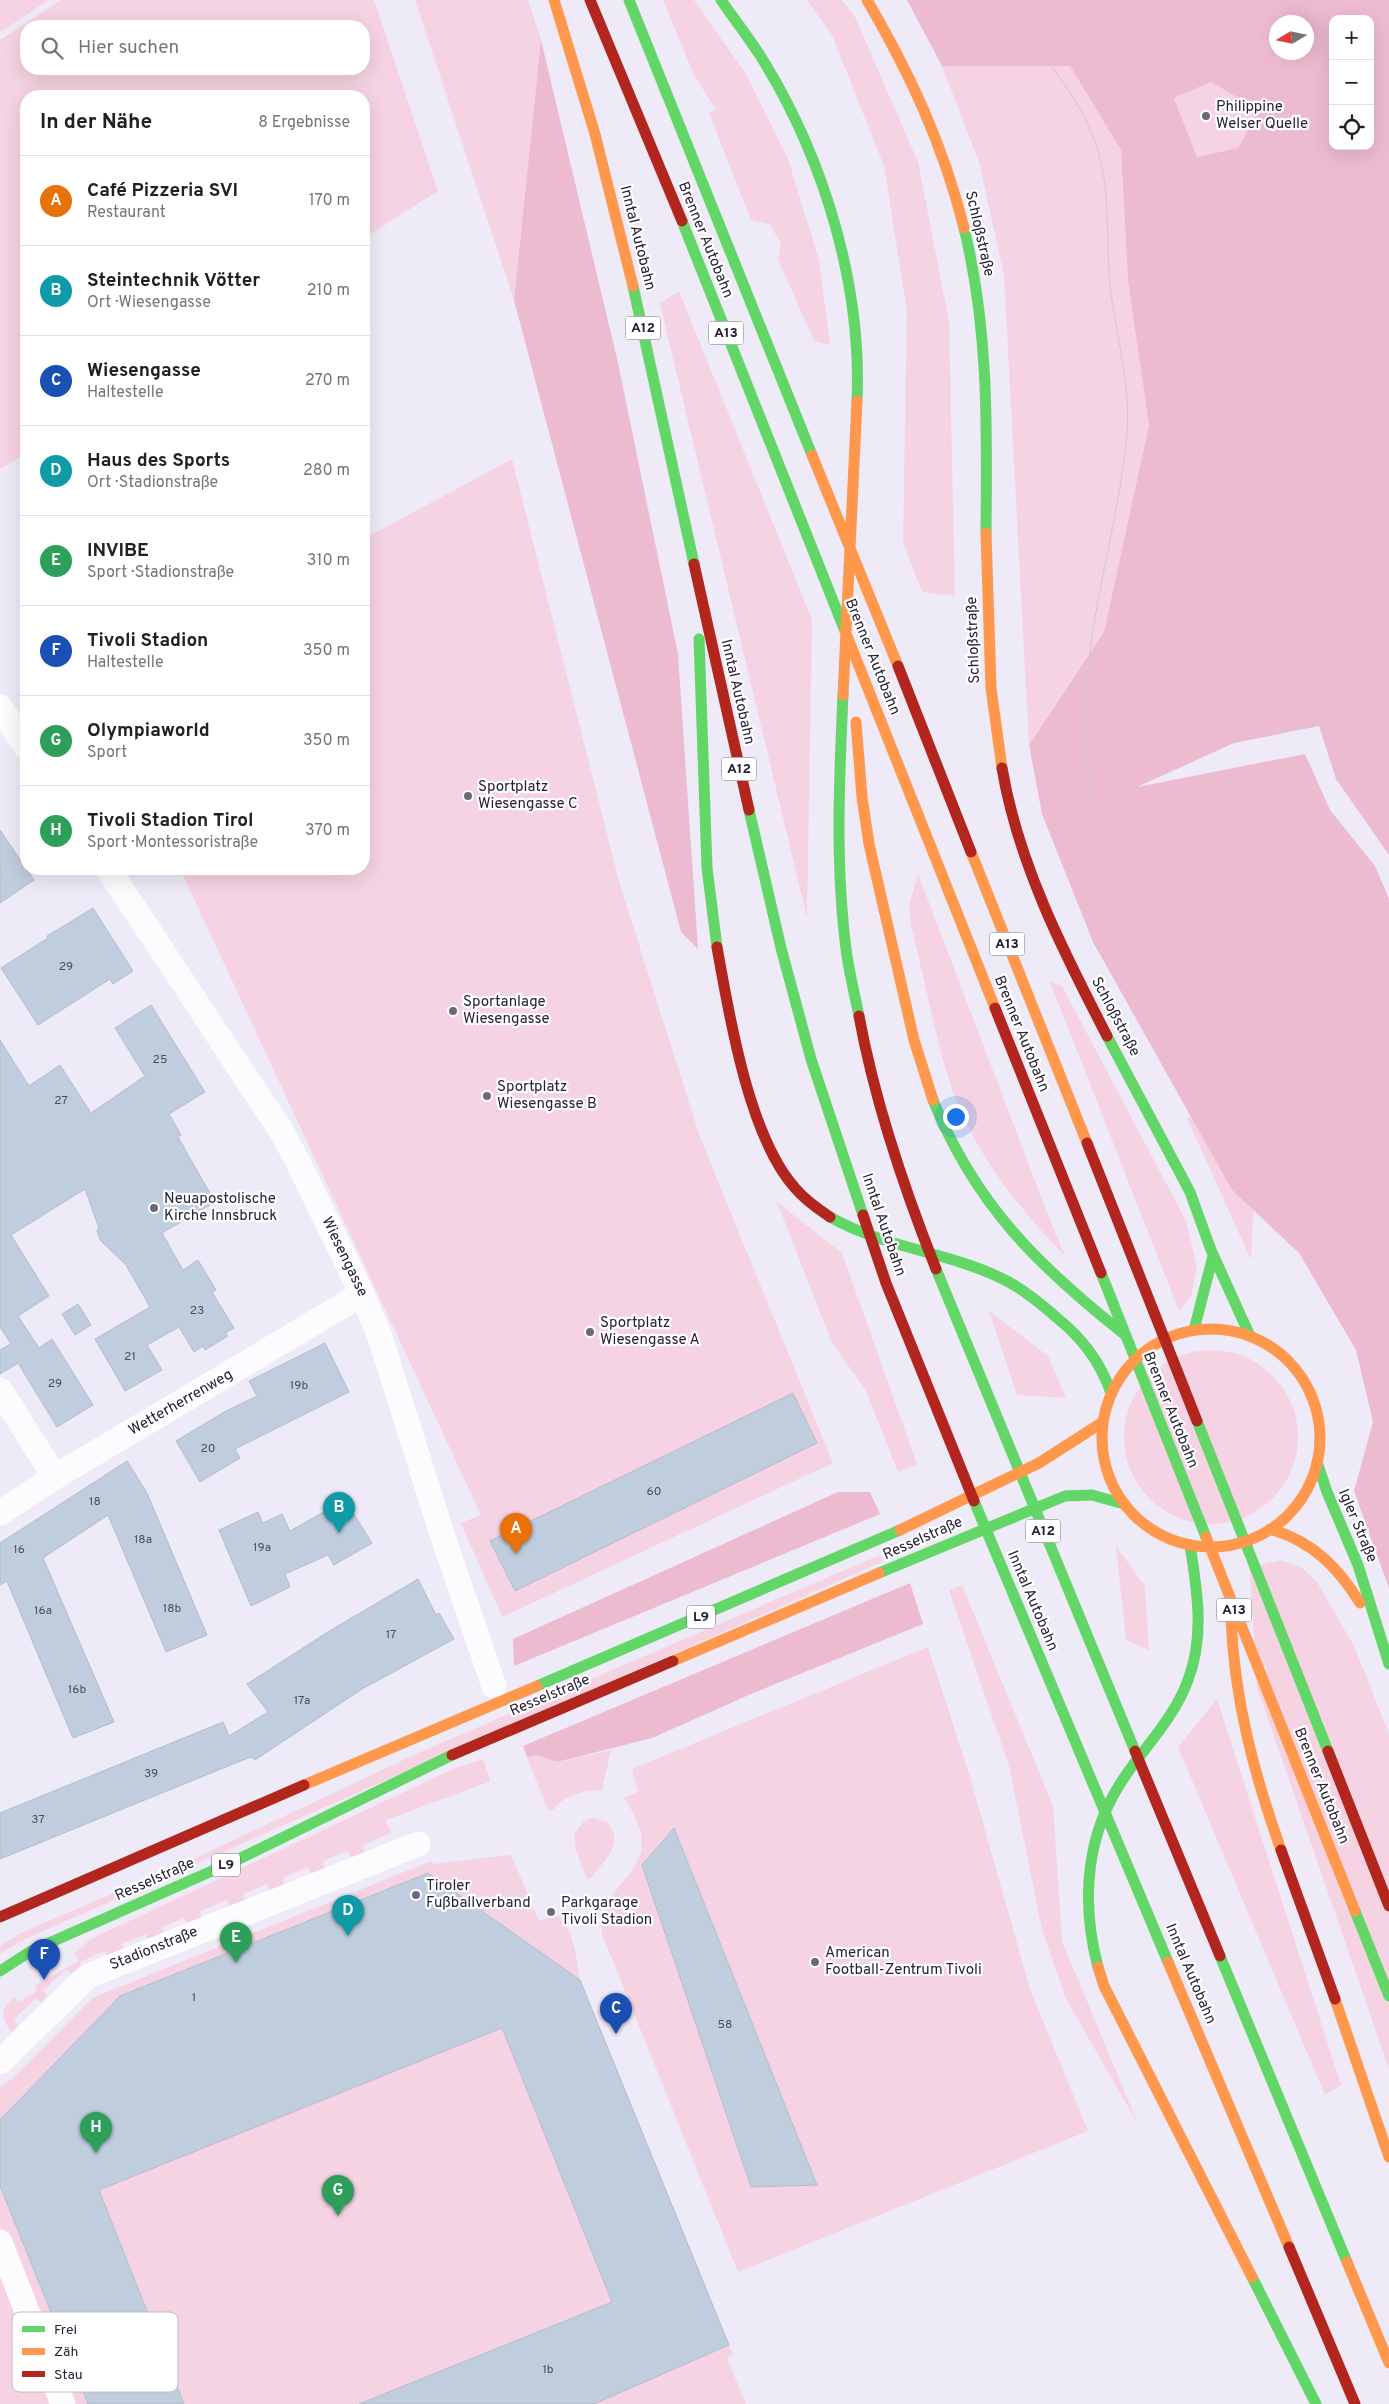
<!DOCTYPE html>
<html lang="de">
<head>
<meta charset="utf-8">
<style>
	body { margin:0; font-family:Overpass,sans-serif; background:#f6f6f6; color:#202124 }
	.controls { position:absolute; right:15px; top:15px; display:grid; overflow:hidden; border-radius:10px; box-shadow:0 5px 20px #0002 }
	.controls button { width:45px; height:45px; display:grid; place-items:center; padding:0; border:0; border-bottom:1px solid #e0e0e0; background:#fff; color:#202124; font:25px sans-serif }
	.compass { position:absolute; left:1269px; top:15px; width:45px; height:45px; border-radius:50%; background:#fff; box-shadow:0 5px 20px #0002; rotate:260deg }
	.you { position:absolute; left:955px; top:1116px; width:18px; height:18px; margin:-12px; border:4px solid #fff; border-radius:50%; background:#1a73e8; box-shadow:0 0 0 8px #1a73e833 }
	.badge { display:grid; place-items:center; width:32px; height:32px; border-radius:50%; background:#111827; color:#fff; font-size:16px; font-weight:700 }
	.pin { position:absolute; translate:-50% -41px; filter:drop-shadow(0 1px 2px #0008) }
	.pin::after { content:''; position:absolute; top:26px; width:18px; height:15px; background:inherit; clip-path:polygon(0 0,100% 0,50% 100%) }
	.list { margin:0; padding:0; list-style:none }
	h2 { display:flex; justify-content:space-between; align-items:center; height:65px; margin:0; padding:0 20px; font-size:21px }
	h2 small { font-size:16px; font-weight:400; color:#757577 }
	.list li { display:grid; grid-template-columns:32px 1fr auto; gap:15px; align-items:center; box-sizing:border-box; height:90px; padding:0 20px; border-top:1px solid #e0e0e0 }
	.list b { display:block; font-size:19px; white-space:nowrap }
	.list p { margin:0; font-size:16px; white-space:nowrap; color:#757577 }
	.list em { font-size:16px; font-style:normal; color:#757577 }
	.icon { flex:none; width:28px; height:28px; fill:none; stroke:currentColor; stroke-width:2; stroke-linecap:round; stroke-linejoin:round }
	.map { position:relative; flex:none; width:1389px; height:2404px; overflow:hidden }
	.search { position:absolute; background:#fff; box-shadow:0 5px 20px #0002; left:20px; top:20px; width:350px; height:55px; display:flex; align-items:center; gap:12px; box-sizing:border-box; padding:0 18px; border-radius:20px; color:#757577; font-size:19px }
	.panel { position:absolute; background:#fff; box-shadow:0 5px 20px #0002; left:20px; top:90px; width:350px; height:785px; border-radius:20px }
	.map>svg:first-child { display:block }
	.green { fill:#f6d3e2; fill-rule:evenodd }
	.forest { fill:#edbbd0; fill-rule:evenodd }
	.building { fill:#c0cdde; stroke:#b4bcca }
	.lines { fill:none; stroke-linecap:round; stroke-linejoin:round }
	.street { stroke:#fcfcfe; stroke-width:25 }
	.fast { stroke:#63d668; stroke-width:11 }
	.slow { stroke:#ff974d; stroke-width:11 }
	.jam { stroke:#b3261e; stroke-width:11 }
	.tram { stroke:#cccbcf; stroke-width:1 }
	.poi-dot { fill:#6d677a; stroke:#fff; stroke-width:2 }
	.labels { text-anchor:middle; dominant-baseline:central; stroke-width:4.5; stroke-linejoin:round; paint-order:stroke }
	.number-label { font-size:12px; fill:#4d4b60 }
	.shield { fill:#fff; stroke:#686372; stroke-width:1 }
	.shield-label { font-size:14px; font-weight:bold; fill:#272036 }
	.poi-label { font-size:15px; fill:#272036; stroke:#fff; text-anchor:start }
	.street-label { font-size:15px; fill:#272036; stroke:#fff }
	.key { fill:#fff; stroke:#bebcc3; stroke-width:1 }
	.key-label { font-size:14px; fill:#272036 }
</style>
</head>
<body>
<div class="map">
<svg width="1389" height="2404" viewBox="0 0 1389 2404">
	<rect width="100%" height="100%" fill="#eeeaf7"/>
	<!-- green -->
	<path class="green" d="M 0,0 L 49,0 L 0,32 Z
		M 61,0 L 374,0 L 438,191 L 364,238 L 364,96 L 26,96 L 26,453 L 0,469 L 0,40 ZM 26,26 L 364,26 L 364,69 L 26,69 Z
		M 415,0 L 528,0 L 541,40 L 514,300 Z
		M 663,0 L 694,0 L 746,74 L 788,159 L 819,260 L 830,345 L 814,341 L 778,259 L 781,243 L 769,224 L 751,220 L 709,113 L 716,110 L 694,75 Z
		M 807,0 L 842,0 L 855,17 L 918,162 L 949,321 L 955,596 L 922,592 L 903,542 L 907,310 L 884,166 L 832,35 Z
		M 942,66 L 1070,66 L 1121,150 L 1128,281 L 1149,425 L 1104,632 L 1029,745 L 1004,275 L 979,162 Z
		M 1211,82 L 1259,110 L 1238,148 L 1197,157 L 1174,98 Z
		M 679,291 L 812,620 L 807,918 L 660,304 Z
		M 512,459 L 620,885 L 700,1137 L 833,1463 L 502,1617 L 461,1523 L 481,1515 L 180,869 L 364,869 L 364,539 Z
		M 918,874 L 1050,1220 L 1065,1256 C 1019,1209 970,1147 950,1083 C 934,1032 924,977 911,925 L 909,905 Z
		M 1050,982 L 1062,986 L 1186,1221 L 1197,1268 L 1191,1296 L 1179,1311 Z
		M 1236,1097 L 1265,1142 L 1253,1219 L 1251,1260 L 1187,1118 Z
		M 777,1202 L 842,1253 L 917,1464 L 898,1472 L 865,1389 L 832,1343 Z
		M 989,1311 L 1048,1356 L 1066,1398 L 1017,1395 Z
		M1124 1437a87 87 0 1 1 174 0a87 87 0 1 1-174 0Z
		M 1116,1546 L 1145,1586 L 1149,1650 L 1126,1640 Z
		M 880,1555 L 882,1562 L 23,1940 L 0,1954 L 0,1946 L 21,1933 L 198,1857 L 418,1753 Z
		M 1281,1560 L 1302,1568 L 1317,1582 L 1355,1648 L 1389,1734 L 1389,2069 L 1257,1687 L 1250,1572 L 1264,1564 Z
		M 962,1585 L 1053,1806 L 1062,1941 L 1138,2124 L 1066,1999 L 1042,1930 L 1009,1766 L 949,1590 Z
		M 928,1647 L 970,1777 L 1030,1989 L 1088,2131 L 738,2272 L 602,1934 C 601,1870 675,1874 624,1798 L 638,1792 L 632,1769 Z
		M 1217,1699 L 1341,2085 L 1325,2095 L 1178,1747 Z
		M 611,1750 L 602,1790 C 582,1791 566,1794 553,1810 L 548,1810 L 527,1757 L 536,1755 L 557,1762 Z
		M 483,1759 L 490,1779 L 489,1782 L 386,1820 L 391,1833 L 363,1845 L 365,1853 L 352,1858 L 347,1851 L 323,1861 L 325,1869 L 312,1874 L 307,1867 L 283,1878 L 284,1886 L 269,1890 L 267,1884 L 243,1894 L 245,1902 L 230,1906 L 227,1900 L 200,1911 L 202,1919 L 187,1924 L 184,1918 L 162,1927 L 164,1932 L 148,1940 L 146,1934 L 121,1944 L 123,1949 L 107,1956 L 105,1951 L 80,1962 L 81,1968 L 71,1974 L 66,1970 L 43,1990 L 47,1996 L 41,2002 L 35,1999 L 14,2019 L 18,2026 L 12,2032 C 0,2017 0,2008 15,1997 L 18,2002 L 37,1991 L 34,1986 L 79,1961 L 74,1954 L 91,1939 L 455,1768 Z
		M 591,1818 L 607,1822 C 626,1843 604,1861 590,1879 L 587,1879 L 576,1851 L 574,1834 L 584,1821 Z
		M 511,1855 L 539,1920 L 562,1915 C 573,1937 577,1956 580,1980 L 733,2354 L 727,2358 L 746,2404 L 0,2404 L 0,2087 L 12,2079 L 93,1998 L 100,1995 L 431,1861 L 432,1864 Z"/>
	<!-- forest -->
	<path class="forest" d="M 907,0 L 1389,0 L 1389,855 L 1336,779 L 1319,726 L 1234,743 L 1137,787 L 1305,754 L 1330,810 L 1375,866 L 1389,899 L 1389,1588 L 1354,1491 L 1373,1422 L 1356,1350 L 1299,1253 L 1232,1190 L 1093,942 L 1042,814 L 1029,745 L 1104,632 L 1149,425 L 1128,281 L 1121,150 L 1070,66 L 942,66 ZM 1333,19 L 1370,19 L 1370,146 L 1333,146 ZM 1306,22 L 1306,52 L 1276,52 L 1276,22 ZM 1211,82 L 1259,110 L 1238,148 L 1197,157 L 1174,98 Z
		M 541,40 L 618,363 L 678,654 L 698,949 L 681,932 L 514,300 Z
		M 838,1492 L 870,1492 L 880,1514 L 514,1666 L 513,1639 Z
		M 910,1583 L 923,1624 L 751,1694 L 652,1738 L 557,1762 L 536,1755 L 527,1757 L 523,1746 Z"/>
	<!-- building -->
	<path class="building" d="M 0,830 L 34,880 L 0,903 Z
		M 93,908 L 133,971 L 113,984 L 110,979 L 38,1025 L 1,968 L 48,938 L 47,936 Z
		M 151,1005 L 205,1092 L 169,1114 L 181,1135 L 178,1137 L 215,1202 L 162,1233 L 183,1270 L 198,1260 L 216,1290 L 212,1292 L 234,1328 L 225,1333 L 228,1336 L 205,1350 L 203,1346 L 194,1352 L 179,1327 L 147,1345 L 162,1370 L 125,1391 L 95,1339 L 150,1307 L 126,1265 L 100,1240 L 97,1230 L 99,1228 L 85,1189 L 11,1235 L 49,1296 L 18,1316 L 39,1348 L 52,1339 L 93,1405 L 57,1427 L 18,1363 L 0,1374 L 0,1350 L 11,1344 L 0,1327 L 0,1040 L 29,1086 L 60,1065 L 91,1113 L 145,1076 L 115,1028 Z
		M 78,1304 L 91,1325 L 75,1335 L 62,1314 Z
		M 325,1343 L 349,1392 L 235,1449 L 240,1458 L 200,1482 L 176,1441 L 224,1412 L 257,1396 L 249,1381 Z
		M 793,1393 L 817,1443 L 515,1591 L 490,1541 Z
		M 127,1461 L 147,1493 L 207,1635 L 166,1652 L 108,1515 L 43,1558 L 114,1722 L 73,1738 L 7,1581 L 0,1585 L 0,1543 Z
		M 345,1500 L 372,1543 L 334,1565 L 328,1555 L 285,1574 L 290,1587 L 251,1606 L 219,1530 L 258,1512 L 263,1523 L 282,1514 L 290,1531 Z
		M 418,1579 L 436,1615 L 439,1613 L 454,1639 L 362,1689 L 255,1760 L 251,1757 L 238,1762 L 0,1859 L 0,1813 L 223,1722 L 229,1736 L 268,1712 L 247,1684 L 331,1630 Z
		M 674,1828 L 817,2185 L 751,2187 L 642,1865 Z
		M 428,1873 L 580,1980 L 729,2345 L 594,2404 L 359,2404 L 612,2302 L 502,2028 L 99,2190 L 184,2404 L 88,2404 L 0,2186 L 0,2120 L 120,1996 Z"/>
	<g class="lines">
		<!-- street -->
		<path class="street" d="M 0,707 L 26,747
			M 108,869 L 280,1129 L 296,1158 L 362,1294 L 380,1337 L 442,1534 L 494,1686
			M 0,1390 L 55,1477
			M 0,1513 L 55,1477 L 362,1294
			M 0,2062 L 88,1976 L 418,1844
			M 0,2242 L 63,2404"/>
		<!-- fast -->
		<path class="fast" d="M 629,0 L 812,455
			M 721,0 C 736,22 753,43 766,65 C 825,163 862,286 857,401
			M 682,221 L 845,631
			M 964,228 C 989,329 987,430 986,533
			M 633,286 L 694,564
			M 699,639 L 707,868 L 717,947
			M 843,695 C 839,782 835,870 847,956 C 850,976 855,996 859,1016
			M 749,810 L 781,948 L 811,1059 L 863,1215
			M 1107,1036 L 1190,1192 L 1211,1250 L 1250,1336
			M 933,1100 C 975,1204 1037,1265 1124,1334
			M 830,1217 C 885,1248 948,1252 1003,1279 C 1022,1288 1040,1303 1056,1317 C 1082,1338 1100,1361 1111,1393
			M 936,1269 L 1135,1751
			M 1101,1273 L 1206,1537
			M 1194,1330 L 1213,1256
			M 1197,1421 L 1328,1751
			M 1317,1462 L 1327,1492 L 1358,1565 L 1389,1664
			M 974,1501 L 1168,1962
			M 879,1573 L 1065,1496 L 1092,1495 L 1124,1504
			M 537,1686 L 900,1530
			M 1355,1911 L 1389,1996
			M 1220,1956 L 1347,2262
			M 1098,1967 C 1080,1899 1086,1830 1128,1772 C 1149,1743 1176,1714 1188,1680 C 1205,1636 1197,1590 1190,1545
			M 0,1971 L 31,1951 L 239,1859 L 452,1755
			M 1252,2277 L 1316,2404"/>
		<!-- slow -->
		<path class="slow" d="M 554,0 L 595,134 L 633,286
			M 867,0 C 910,74 943,144 964,228
			M 812,455 L 898,666
			M 986,533 L 991,688 L 1002,768
			M 845,631 L 995,1008
			M 843,695 L 857,401
			M 856,722 L 862,797 L 869,844 L 914,1040 L 933,1100
			M 971,852 L 1087,1143
			M1102 1438a109 109 0 1 1 218 0a109 109 0 1 1-218 0Z
			M 1270,1529 C 1312,1541 1338,1567 1360,1603
			M 900,1530 L 1039,1463 L 1103,1422
			M 1206,1537 L 1355,1911
			M 1231,1618 C 1234,1699 1254,1774 1281,1850
			M 673,1661 L 879,1573
			M 304,1785 L 537,1686
			M 1168,1962 L 1289,2247
			M 1098,1967 L 1104,1986 L 1252,2277
			M 1335,1999 L 1389,2157
			M 1347,2262 L 1389,2363"/>
		<!-- jam -->
		<path class="jam" d="M 590,0 L 682,221
			M 694,564 L 749,810
			M 898,666 L 971,852
			M 1002,768 C 1018,863 1063,951 1107,1036
			M 717,947 C 729,1015 749,1137 795,1188 C 805,1200 818,1209 830,1217
			M 995,1008 L 1101,1273
			M 859,1016 C 875,1103 903,1186 936,1269
			M 1087,1143 L 1197,1421
			M 863,1215 L 886,1283 L 974,1501
			M 1135,1751 L 1220,1956
			M 1328,1751 L 1389,1906
			M 452,1755 L 673,1661
			M 1281,1850 L 1335,1999
			M 0,1917 L 304,1785
			M 1289,2247 L 1355,2404"/>
		<!-- tram -->
		<path class="tram" d="M 996,0 C 1029,39 1066,78 1088,125 C 1113,175 1105,231 1110,285 C 1114,322 1124,359 1127,397 C 1129,423 1126,449 1122,474 C 1105,584 1070,683 1093,796 C 1116,912 1175,996 1240,1091 C 1285,1158 1331,1224 1376,1290 L 1389,1313"/>
	</g>
	<!-- markers -->
	<g class="poi-dot">
		<circle cx="1206" cy="116" r="5"/>
		<circle cx="468" cy="796" r="5"/>
		<circle cx="453" cy="1011" r="5"/>
		<circle cx="487" cy="1096" r="5"/>
		<circle cx="154" cy="1208" r="5"/>
		<circle cx="590" cy="1332" r="5"/>
		<circle cx="416" cy="1895" r="5"/>
		<circle cx="551" cy="1912" r="5"/>
		<circle cx="815" cy="1962" r="5"/>
	</g>
	<g class="labels">
		<!-- number labels -->
		<g class="number-label">
			<text x="66" y="967">29</text>
			<text x="160" y="1060">25</text>
			<text x="61" y="1101">27</text>
			<text x="197" y="1311">23</text>
			<text x="130" y="1357">21</text>
			<text x="55" y="1384">29</text>
			<text x="299" y="1386">19b</text>
			<text x="208" y="1449">20</text>
			<text x="654" y="1492">60</text>
			<text x="95" y="1502">18</text>
			<text x="143" y="1540">18a</text>
			<text x="262" y="1548">19a</text>
			<text x="19" y="1550">16</text>
			<text x="172" y="1609">18b</text>
			<text x="43" y="1611">16a</text>
			<text x="391" y="1635">17</text>
			<text x="77" y="1690">16b</text>
			<text x="302" y="1701">17a</text>
			<text x="151" y="1774">39</text>
			<text x="38" y="1820">37</text>
			<text x="194" y="1998">1</text>
			<text x="725" y="2025">58</text>
			<text x="548" y="2370">1b</text>
		</g>
		<!-- shield labels -->
		<g class="shield">
			<rect x="625.5" y="316.5" width="35" height="23" rx="4"/>
			<rect x="708.5" y="321.5" width="35" height="23" rx="4"/>
			<rect x="721.5" y="757.5" width="35" height="23" rx="4"/>
			<rect x="989.5" y="932.5" width="35" height="23" rx="4"/>
			<rect x="1025.5" y="1519.5" width="35" height="23" rx="4"/>
			<rect x="1216.5" y="1598.5" width="35" height="23" rx="4"/>
			<rect x="687" y="1605.5" width="28" height="23" rx="4"/>
			<rect x="212" y="1853.5" width="28" height="23" rx="4"/>
		</g>
		<g class="shield-label">
			<text x="643" y="328">A12</text>
			<text x="726" y="333">A13</text>
			<text x="739" y="769">A12</text>
			<text x="1007" y="944">A13</text>
			<text x="1043" y="1531">A12</text>
			<text x="1234" y="1610">A13</text>
			<text x="701" y="1617">L9</text>
			<text x="226" y="1865">L9</text>
		</g>
		<!-- poi labels -->
		<g class="poi-label">
			<text x="1216" y="107">Philippine<tspan x="1216" dy="17">Welser Quelle</tspan></text>
			<text x="478" y="787">Sportplatz<tspan x="478" dy="17">Wiesengasse C</tspan></text>
			<text x="463" y="1002">Sportanlage<tspan x="463" dy="17">Wiesengasse</tspan></text>
			<text x="497" y="1087">Sportplatz<tspan x="497" dy="17">Wiesengasse B</tspan></text>
			<text x="164" y="1199">Neuapostolische<tspan x="164" dy="17">Kirche Innsbruck</tspan></text>
			<text x="600" y="1323">Sportplatz<tspan x="600" dy="17">Wiesengasse A</tspan></text>
			<text x="426" y="1886">Tiroler<tspan x="426" dy="17">Fußballverband</tspan></text>
			<text x="561" y="1903">Parkgarage<tspan x="561" dy="17">Tivoli Stadion</tspan></text>
			<text x="825" y="1953">American<tspan x="825" dy="17">Football-Zentrum Tivoli</tspan></text>
		</g>
		<!-- street labels -->
		<g class="street-label">
			<text transform="translate(979 234) rotate(77)">Schloßstraße</text>
			<text transform="translate(637 238) rotate(76)">Inntal Autobahn</text>
			<text transform="translate(705 240) rotate(68)">Brenner Autobahn</text>
			<text transform="translate(974 640) rotate(-92)">Schloßstraße</text>
			<text transform="translate(872 657) rotate(68)">Brenner Autobahn</text>
			<text transform="translate(737 692) rotate(77)">Inntal Autobahn</text>
			<text transform="translate(1115 1017) rotate(62)">Schloßstraße</text>
			<text transform="translate(1021 1034) rotate(68)">Brenner Autobahn</text>
			<text transform="translate(883 1225) rotate(71)">Inntal Autobahn</text>
			<text transform="translate(344 1257) rotate(64)">Wiesengasse</text>
			<text transform="translate(181 1403) rotate(-30)">Wetterherrenweg</text>
			<text transform="translate(1170 1410) rotate(68)">Brenner Autobahn</text>
			<text transform="translate(1357 1526) rotate(67)">Igler Straße</text>
			<text transform="translate(923 1539) rotate(-24)">Resselstraße</text>
			<text transform="translate(1032 1601) rotate(67)">Inntal Autobahn</text>
			<text transform="translate(550 1696) rotate(-23)">Resselstraße</text>
			<text transform="translate(1321 1786) rotate(68)">Brenner Autobahn</text>
			<text transform="translate(155 1880) rotate(-24)">Resselstraße</text>
			<text transform="translate(154 1949) rotate(-22)">Stadionstraße</text>
			<text transform="translate(1190 1974) rotate(67)">Inntal Autobahn</text>
		</g>
	</g>
	<!-- legend -->
	<rect x="12" y="2312" width="166" height="80" rx="8" class="key"/>
	<rect x="22" y="2326" width="23" height="6" fill="#63d668"/>
	<rect x="22" y="2348" width="23" height="7" fill="#ff974d"/>
	<rect x="22" y="2371" width="23" height="6" fill="#b3261e"/>
	<g class="key-label">
		<text x="54" y="2334">Frei</text>
		<text x="54" y="2356">Zäh</text>
		<text x="54" y="2379">Stau</text>
	</g>
</svg>
<div class="controls">
<button>+</button>
<button>−</button>
<button><svg class="icon" aria-label="locate" viewBox="0 0 24 24"><circle cx="12" cy="12" r="6"/><path d="M12 2v4M12 18v4M2 12h4M18 12h4"/></svg></button>
</div>
<svg class="compass" viewBox="-18 -18 36 36"><path d="M0-13l5 13h-10z" fill="#e53935"/><path d="M0 13l5-13h-10z" fill="#757577"/></svg>
<div class="you"></div>
<div class="pin badge" style="left:516px;top:1554px;background:#e8710a">A</div>
<div class="pin badge" style="left:339px;top:1533px;background:#0f9aa8">B</div>
<div class="pin badge" style="left:616px;top:2034px;background:#1a4fb4">C</div>
<div class="pin badge" style="left:348px;top:1936px;background:#0f9aa8">D</div>
<div class="pin badge" style="left:236px;top:1963px;background:#2e9e5b">E</div>
<div class="pin badge" style="left:44px;top:1980px;background:#1a4fb4">F</div>
<div class="pin badge" style="left:338px;top:2216px;background:#2e9e5b">G</div>
<div class="pin badge" style="left:96px;top:2153px;background:#2e9e5b">H</div>
<div class="search"><svg class="icon" aria-label="search" viewBox="0 0 24 24"><circle cx="10" cy="10" r="6"/><path d="M15 15l6 6"/></svg>Hier suchen</div>
<section class="panel">
<h2>In der Nähe<small>8 Ergebnisse</small></h2>
<ul class="list">
<li><span class="badge" style="background:#e8710a">A</span><div><b>Café Pizzeria SVI</b><p>Restaurant</p></div><em>170 m</em></li>
<li><span class="badge" style="background:#0f9aa8">B</span><div><b>Steintechnik Vötter</b><p>Ort · Wiesengasse</p></div><em>210 m</em></li>
<li><span class="badge" style="background:#1a4fb4">C</span><div><b>Wiesengasse</b><p>Haltestelle</p></div><em>270 m</em></li>
<li><span class="badge" style="background:#0f9aa8">D</span><div><b>Haus des Sports</b><p>Ort · Stadionstraße</p></div><em>280 m</em></li>
<li><span class="badge" style="background:#2e9e5b">E</span><div><b>INVIBE</b><p>Sport · Stadionstraße</p></div><em>310 m</em></li>
<li><span class="badge" style="background:#1a4fb4">F</span><div><b>Tivoli Stadion</b><p>Haltestelle</p></div><em>350 m</em></li>
<li><span class="badge" style="background:#2e9e5b">G</span><div><b>Olympiaworld</b><p>Sport</p></div><em>350 m</em></li>
<li><span class="badge" style="background:#2e9e5b">H</span><div><b>Tivoli Stadion Tirol</b><p>Sport · Montessoristraße</p></div><em>370 m</em></li>
</ul>
</section>
</div>
</body>
</html>
